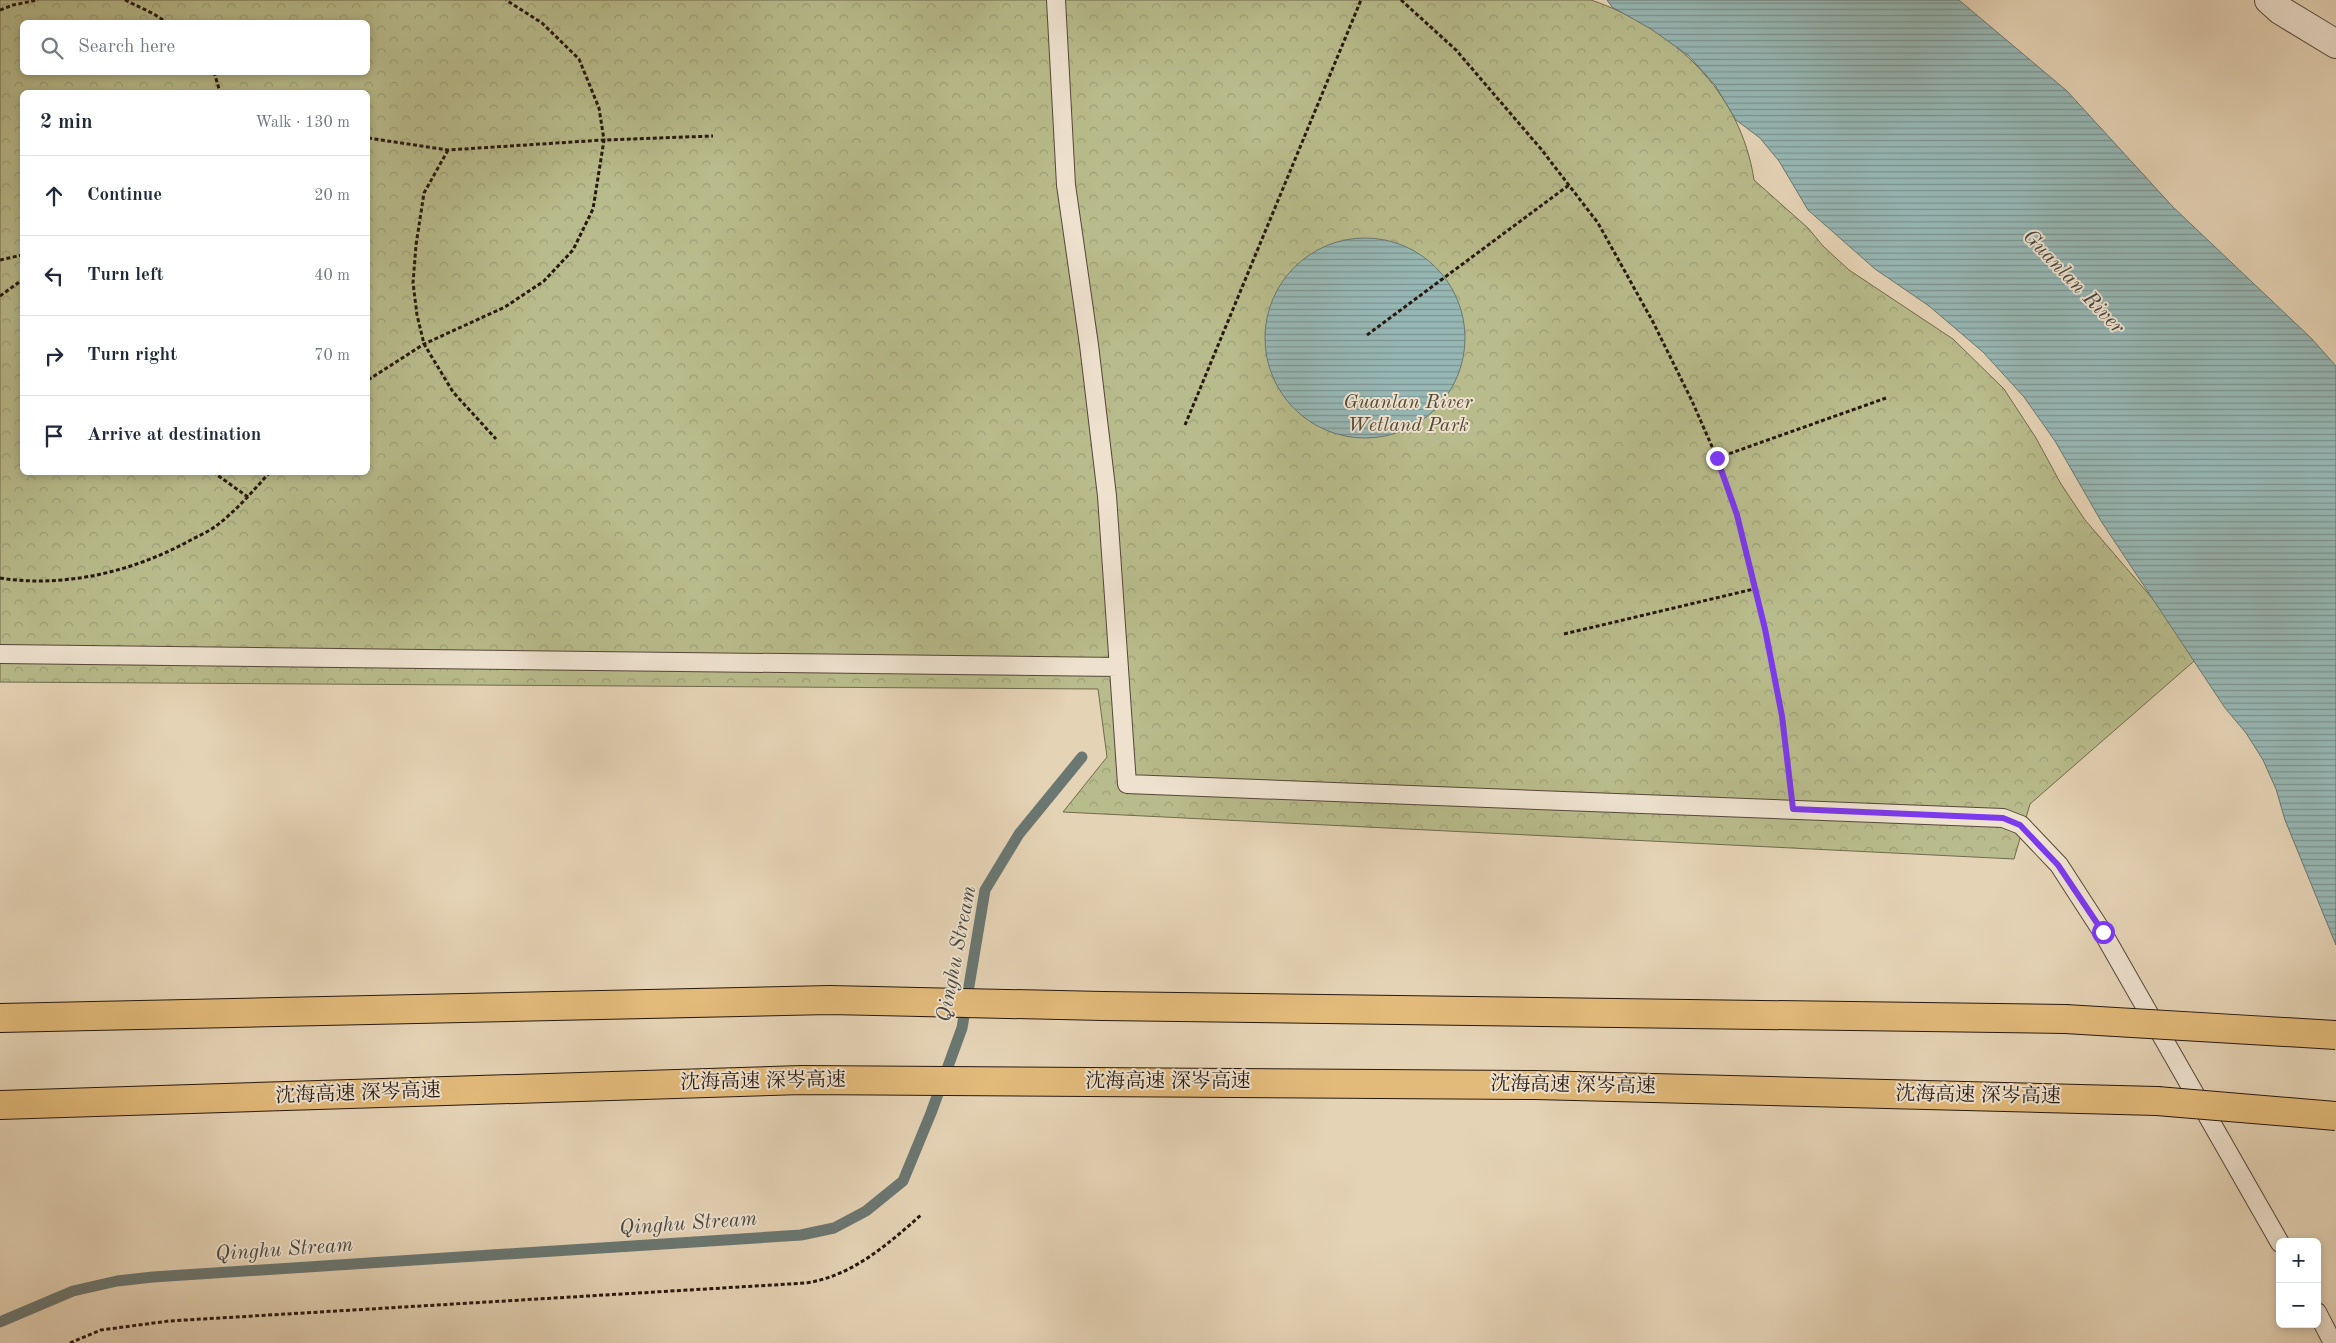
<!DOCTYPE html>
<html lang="en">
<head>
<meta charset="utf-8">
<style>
	body { margin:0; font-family:"Old Standard TT","Noto Serif SC",serif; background:#f6f6f7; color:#1f2937 }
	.controls { position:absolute; right:15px; bottom:15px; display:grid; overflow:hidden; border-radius:8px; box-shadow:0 2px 8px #0003 }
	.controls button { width:45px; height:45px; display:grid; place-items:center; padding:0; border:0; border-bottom:1px solid #e0e1e3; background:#fff; color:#1f2937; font:25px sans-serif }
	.stop { position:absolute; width:15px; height:15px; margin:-11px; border:4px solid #7c3aed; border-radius:50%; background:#fff }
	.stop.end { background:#7c3aed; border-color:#fff; box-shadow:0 1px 5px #0008 }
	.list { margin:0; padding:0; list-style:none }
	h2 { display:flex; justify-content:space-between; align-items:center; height:65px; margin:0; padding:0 20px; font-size:21px }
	h2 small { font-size:16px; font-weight:400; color:#747a83 }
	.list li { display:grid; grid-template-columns:32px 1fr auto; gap:15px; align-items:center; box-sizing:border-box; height:80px; padding:0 20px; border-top:1px solid #e0e1e3 }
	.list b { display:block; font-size:19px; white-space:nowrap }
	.list em { font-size:16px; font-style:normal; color:#747a83 }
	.icon { flex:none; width:28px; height:28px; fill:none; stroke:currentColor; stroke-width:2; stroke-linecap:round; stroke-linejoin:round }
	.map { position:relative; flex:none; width:2336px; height:1343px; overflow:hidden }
	.search { position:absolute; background:#fff; box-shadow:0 2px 8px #0003; left:20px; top:20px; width:350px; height:55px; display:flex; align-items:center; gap:12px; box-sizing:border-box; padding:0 18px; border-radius:8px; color:#747a83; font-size:19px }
	.panel { position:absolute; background:#fff; box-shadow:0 2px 8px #0003; left:20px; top:90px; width:350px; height:385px; border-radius:8px }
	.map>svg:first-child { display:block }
	.park { fill:url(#park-crowns); stroke:#706a4c; fill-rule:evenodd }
	.water { fill:url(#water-rules); stroke:#6a7772 }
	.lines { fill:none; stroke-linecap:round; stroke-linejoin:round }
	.stream { stroke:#6a7772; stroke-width:11 }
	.service-casing { stroke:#564738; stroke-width:20 }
	.tertiary-casing { stroke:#564738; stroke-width:30 }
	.motorway-casing { stroke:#27180e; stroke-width:30 }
	.path { stroke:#27180e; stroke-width:3; stroke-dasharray:4 2.5; stroke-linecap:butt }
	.service { stroke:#eee2cf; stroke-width:18 }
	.tertiary { stroke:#eee2cf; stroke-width:28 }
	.motorway { stroke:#e2ba7a; stroke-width:28 }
	.motorway-bridge-casing { stroke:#27180e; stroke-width:30; stroke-linecap:butt }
	.motorway-bridge { stroke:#e2ba7a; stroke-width:28 }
	.route { stroke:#7c3aed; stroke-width:6 }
	.labels { text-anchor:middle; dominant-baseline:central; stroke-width:4; stroke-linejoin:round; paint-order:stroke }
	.park-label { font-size:20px; font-style:italic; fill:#524934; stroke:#eee2cf }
	.street-label { font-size:20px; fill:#27180e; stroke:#eee2cf }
	.water-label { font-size:21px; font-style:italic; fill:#494840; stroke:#eee2cf }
</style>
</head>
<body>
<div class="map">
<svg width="2336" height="1343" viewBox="0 0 2336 1343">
	<defs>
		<pattern id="park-crowns" width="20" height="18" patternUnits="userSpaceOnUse" patternTransform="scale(1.25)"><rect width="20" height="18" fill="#b8bb8b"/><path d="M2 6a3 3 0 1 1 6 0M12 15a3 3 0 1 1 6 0" fill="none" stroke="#9ea077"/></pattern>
		<pattern id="water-rules" width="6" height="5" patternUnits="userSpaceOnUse" patternTransform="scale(1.25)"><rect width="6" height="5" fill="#97b7b4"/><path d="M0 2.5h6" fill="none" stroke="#7b9491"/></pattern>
	</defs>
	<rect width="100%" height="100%" fill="#e5d3b5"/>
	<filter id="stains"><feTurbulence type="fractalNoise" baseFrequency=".004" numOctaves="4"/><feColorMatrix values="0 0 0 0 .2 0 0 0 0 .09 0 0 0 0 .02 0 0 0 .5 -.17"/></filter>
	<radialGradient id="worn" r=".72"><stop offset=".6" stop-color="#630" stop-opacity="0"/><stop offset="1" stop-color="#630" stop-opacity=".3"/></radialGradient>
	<!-- park -->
	<path class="park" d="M 0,0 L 1591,0 C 1673,28 1741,92 1754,180 L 1808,228 L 1823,246 L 1849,270 L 1953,339 L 2004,389 L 2036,438 L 2061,484 L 2085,520 L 2201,655 L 2030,804 L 2014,859 L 1063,812 L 1107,757 L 1098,689 L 0,682 ZM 22,22 L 368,22 L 368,72 L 22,72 ZM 22,92 L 368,92 L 368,472 L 22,472 Z"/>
	<!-- water -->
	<path class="water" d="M 1607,0 L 1959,0 L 2067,91 L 2173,207 L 2311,338 L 2336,366 L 2336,945 L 2285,820 L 2276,789 L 2263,760 L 2246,733 L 2225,708 L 2101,521 L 2055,441 L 2024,397 L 1983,352 L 1929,306 L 1875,269 L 1808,210 L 1779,161 L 1760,138 L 1736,120 L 1715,85 L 1689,56 L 1651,29 L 1612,7 Z
		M1265 338a100 100 0 1 1 200 0a100 100 0 1 1-200 0Z"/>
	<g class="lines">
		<!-- stream -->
		<path class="stream" d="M 0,1322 L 73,1291 L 117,1281 L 153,1277 L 801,1235 L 834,1228 L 866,1211 L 903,1181 L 931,1113 L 962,1028 L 985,890 L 1019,834 L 1082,757"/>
		<defs>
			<path id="service" d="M 1056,0 L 1066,185 L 1089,345 L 1107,496 L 1127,784 L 2003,818 L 2021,825 L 2059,865 L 2103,933 L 2280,1243
				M 0,654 L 1119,667
				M 2317,1312 L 2333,1343"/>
			<path id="tertiary" d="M 2269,0 L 2280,10 L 2336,44"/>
			<path id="motorway" d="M 0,1018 L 830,1000 L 1103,1006 L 2065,1019
				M 0,1105 L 802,1080 L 1535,1085 L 2157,1101"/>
		</defs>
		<!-- service casing -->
		<use href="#service" class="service-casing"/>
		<!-- tertiary casing -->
		<use href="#tertiary" class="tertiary-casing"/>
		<!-- motorway casing -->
		<use href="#motorway" class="motorway-casing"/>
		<!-- path -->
		<path class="path" d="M 125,0 L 154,14 L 166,22
			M 1401,0 L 1456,50 L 1541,149 L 1598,223 L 1653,322 L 1692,401 L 1717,458 L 1737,515 L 1765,629 L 1782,716 L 1790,781
			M 0,10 L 13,5 L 38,0
			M 214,72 L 220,92
			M 368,138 L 448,150 L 604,140 L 713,136
			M 448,150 L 424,193 L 416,245 L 413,283 L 417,315 L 424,344 L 453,392 L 496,439
			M 0,260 L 22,255
			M 0,296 L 22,280
			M 1367,335 L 1569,185
			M 368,380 L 424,344 L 505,307 L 544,281 L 573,250 L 593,209 L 604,140 L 599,108 L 579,59 L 542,23 L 506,0
			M 1185,425 L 1361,0
			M 1717,458 L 1886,398
			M 213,472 L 248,497
			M 0,578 C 64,588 132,572 189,541 C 198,536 208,532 216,526 C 236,511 253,491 270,472
			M 1564,634 L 1754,589
			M 70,1343 L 101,1330 L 169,1321 L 806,1283 C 852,1276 887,1245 921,1215"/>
		<!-- service -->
		<use href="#service" class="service"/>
		<!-- tertiary -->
		<use href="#tertiary" class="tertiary"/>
		<!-- motorway -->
		<use href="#motorway" class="motorway"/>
		<defs>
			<path id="motorway-bridge" d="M 2065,1019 L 2336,1035
				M 2157,1101 L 2336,1116"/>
		</defs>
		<!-- motorway-bridge casing -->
		<use href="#motorway-bridge" class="motorway-bridge-casing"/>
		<!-- motorway-bridge -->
		<use href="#motorway-bridge" class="motorway-bridge"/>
	</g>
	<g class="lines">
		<!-- route -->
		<path class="route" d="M 1717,458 L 1737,515 L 1765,629 L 1782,716 L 1793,809 L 2003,818 L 2020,825 L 2058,865 L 2103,932"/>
	</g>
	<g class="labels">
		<!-- park labels -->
		<g class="park-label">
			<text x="1408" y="403">Guanlan River<tspan x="1408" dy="23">Wetland Park</tspan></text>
		</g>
		<!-- street labels -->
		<g class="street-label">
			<text transform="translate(763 1082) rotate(-1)">沈海高速 深岑高速</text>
			<text x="1168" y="1082">沈海高速 深岑高速</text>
			<text transform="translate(1573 1086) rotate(1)">沈海高速 深岑高速</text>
			<text transform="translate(358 1094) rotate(-2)">沈海高速 深岑高速</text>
			<text transform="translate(1978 1096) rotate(1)">沈海高速 深岑高速</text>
		</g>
		<!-- water labels -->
		<g class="water-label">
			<text transform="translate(2073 282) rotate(46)">Guanlan River</text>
			<text transform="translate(957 954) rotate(-79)">Qinghu Stream</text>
			<text transform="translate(688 1224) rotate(-4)">Qinghu Stream</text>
			<text transform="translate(284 1250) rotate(-4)">Qinghu Stream</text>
		</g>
	</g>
	<rect width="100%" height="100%" filter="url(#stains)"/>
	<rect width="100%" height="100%" fill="url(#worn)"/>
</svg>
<div class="controls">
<button>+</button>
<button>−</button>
</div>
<div class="stop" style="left:2103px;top:932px"></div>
<div class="stop end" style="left:1717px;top:458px"></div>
<div class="search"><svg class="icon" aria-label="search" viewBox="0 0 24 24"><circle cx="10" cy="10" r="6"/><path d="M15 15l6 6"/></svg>Search here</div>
<section class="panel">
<h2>2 min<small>Walk · 130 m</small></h2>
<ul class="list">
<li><svg class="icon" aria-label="ahead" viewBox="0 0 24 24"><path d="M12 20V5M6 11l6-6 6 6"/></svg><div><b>Continue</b></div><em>20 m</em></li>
<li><svg class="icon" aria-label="left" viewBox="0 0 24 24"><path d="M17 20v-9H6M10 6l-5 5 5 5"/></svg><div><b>Turn left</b></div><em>40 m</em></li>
<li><svg class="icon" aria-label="right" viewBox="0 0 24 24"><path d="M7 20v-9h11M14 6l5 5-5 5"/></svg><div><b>Turn right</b></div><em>70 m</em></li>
<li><svg class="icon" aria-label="arrive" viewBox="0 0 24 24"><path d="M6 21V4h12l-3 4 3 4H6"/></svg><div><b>Arrive at destination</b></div></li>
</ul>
</section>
</div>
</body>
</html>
